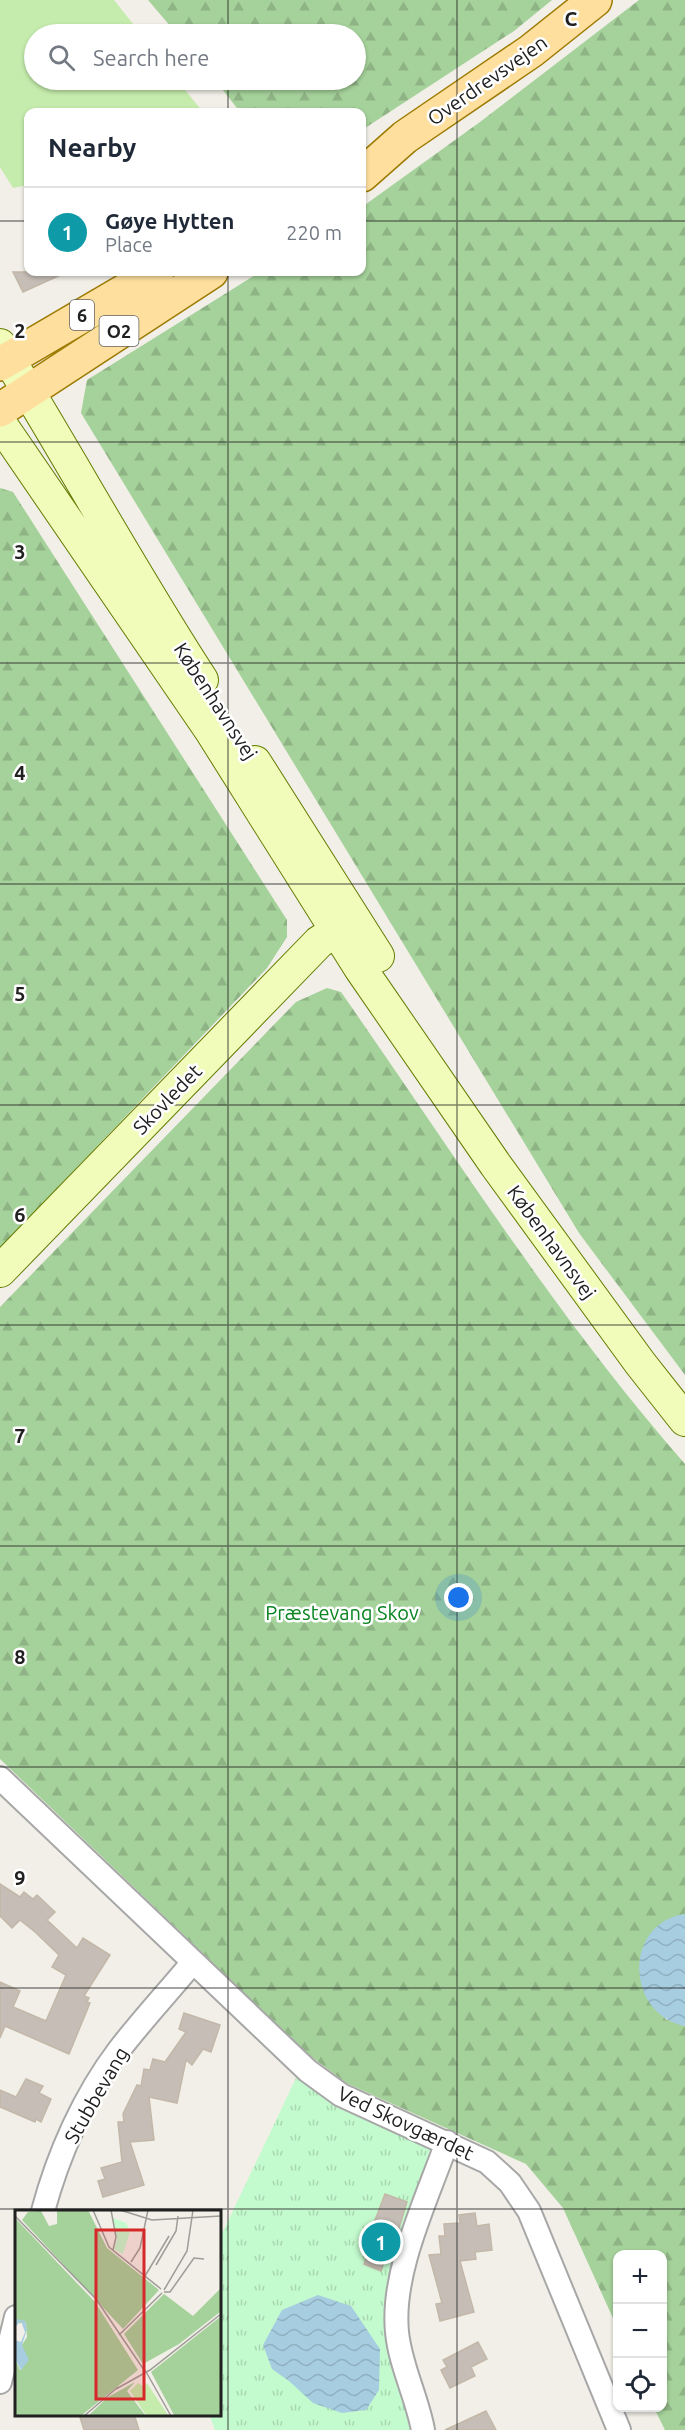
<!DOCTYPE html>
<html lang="en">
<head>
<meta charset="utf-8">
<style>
	body { margin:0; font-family:Ubuntu,sans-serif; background:#f2f2f3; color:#1f2937 }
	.controls { position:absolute; right:18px; bottom:18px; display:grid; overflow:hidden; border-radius:12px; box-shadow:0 2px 4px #0004 }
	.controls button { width:54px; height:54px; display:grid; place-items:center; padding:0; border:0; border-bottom:2px solid #e0e1e3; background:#fff; color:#1f2937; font:30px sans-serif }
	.you { position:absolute; left:459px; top:1598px; width:21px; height:21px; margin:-15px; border:4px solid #fff; border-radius:50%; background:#1a73e8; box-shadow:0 0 0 9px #1a73e833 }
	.badge { display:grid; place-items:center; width:39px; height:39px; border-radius:50%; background:#b45309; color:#fff; font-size:20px; font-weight:700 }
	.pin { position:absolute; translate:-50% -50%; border:3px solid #fff; box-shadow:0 2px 6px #0006 }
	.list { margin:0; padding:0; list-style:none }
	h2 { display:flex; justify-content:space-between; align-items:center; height:78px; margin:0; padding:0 24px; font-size:26px }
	h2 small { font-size:20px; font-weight:400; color:#747a83 }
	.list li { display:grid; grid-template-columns:39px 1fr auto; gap:18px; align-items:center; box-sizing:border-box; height:90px; padding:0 24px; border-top:2px solid #e0e1e3 }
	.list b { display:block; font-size:22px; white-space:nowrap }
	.list p { margin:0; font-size:20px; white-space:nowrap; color:#747a83 }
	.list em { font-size:20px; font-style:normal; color:#747a83 }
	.icon { flex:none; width:33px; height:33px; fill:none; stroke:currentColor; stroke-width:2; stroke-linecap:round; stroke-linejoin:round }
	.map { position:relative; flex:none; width:685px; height:2430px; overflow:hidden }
	.search { position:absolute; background:#fff; box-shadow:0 2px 4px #0004; left:24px; top:24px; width:342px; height:66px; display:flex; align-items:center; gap:15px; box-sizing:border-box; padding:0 21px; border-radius:33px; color:#747a83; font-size:22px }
	.panel { position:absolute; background:#fff; box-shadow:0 2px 4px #0004; left:24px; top:108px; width:342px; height:168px; border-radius:12px }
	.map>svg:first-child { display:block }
	.grass { fill:#c5ecac }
	.forest { fill:url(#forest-firs) }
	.park { fill:url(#park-tufts) }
	.water { fill:url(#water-waves) }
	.building { fill:#c6beb6; stroke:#c3b7a8; stroke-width:1.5 }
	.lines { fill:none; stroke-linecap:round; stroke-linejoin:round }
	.street-casing { stroke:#a7a7a7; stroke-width:26 }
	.secondary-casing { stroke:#637d02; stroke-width:34 }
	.primary-casing { stroke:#9d7a00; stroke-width:36 }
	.street { stroke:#fff; stroke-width:22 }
	.secondary { stroke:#f1fbba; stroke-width:32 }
	.primary { stroke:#fedf9e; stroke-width:33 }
	.grid { fill:none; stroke:#202020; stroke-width:1.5; stroke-opacity:0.55 }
	.labels { text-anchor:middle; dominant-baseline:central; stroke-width:5; stroke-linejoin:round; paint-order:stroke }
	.shield { fill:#fff; stroke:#636363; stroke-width:1.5 }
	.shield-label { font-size:18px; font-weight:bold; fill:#202020 }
	.street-label { font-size:20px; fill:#202020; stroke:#fff }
	.park-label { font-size:20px; fill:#098420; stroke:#fff }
	.inset-road { fill:none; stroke:#9d9c97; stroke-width:1.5 }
	.view { fill:#d62828; fill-opacity:0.15; stroke:#d62828; stroke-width:3 }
	.inset-edge { fill:none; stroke:#202020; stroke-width:3 }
	.grid-label { font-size:20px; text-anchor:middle; font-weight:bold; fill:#202020; stroke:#fff; stroke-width:5; stroke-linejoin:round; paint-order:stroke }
</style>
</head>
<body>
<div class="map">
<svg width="685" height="2430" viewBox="0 0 685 2430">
	<defs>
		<pattern id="forest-firs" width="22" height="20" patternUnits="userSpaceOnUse" patternTransform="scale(1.5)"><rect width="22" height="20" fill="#a5d19a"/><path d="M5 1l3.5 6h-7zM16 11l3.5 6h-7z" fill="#8eb384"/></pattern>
		<pattern id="park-tufts" width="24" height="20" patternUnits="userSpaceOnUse" patternTransform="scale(1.5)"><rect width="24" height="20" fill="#c4fbce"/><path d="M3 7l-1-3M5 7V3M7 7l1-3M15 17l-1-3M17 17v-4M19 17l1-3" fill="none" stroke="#a8d7b1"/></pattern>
		<pattern id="water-waves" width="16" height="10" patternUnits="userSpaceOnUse" patternTransform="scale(1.5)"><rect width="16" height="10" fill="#a6cde0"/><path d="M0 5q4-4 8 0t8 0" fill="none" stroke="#8fb0c0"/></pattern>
	</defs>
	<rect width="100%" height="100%" fill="#f1efe7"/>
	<!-- grass -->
	<path class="grass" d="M 0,0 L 114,0 L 141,34 L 34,34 L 34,80 L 177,80 L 203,112 L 28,112 L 28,185 L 13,188 L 0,167 Z"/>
	<!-- forest -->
	<path class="forest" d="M 148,0 L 552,0 L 514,31 L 362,130 L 362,112 L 240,112 L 215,80 L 356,80 L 356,34 L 177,34 Z
		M 639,0 L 685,0 L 685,1375 L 579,1233 L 81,413 L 87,380 L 260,272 L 362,272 L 362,207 L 480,122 Z
		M 0,488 L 13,492 L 287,920 L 287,937 L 267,968 L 0,1248 Z
		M 327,988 L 341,992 C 452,1151 557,1318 685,1464 L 685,1914 L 681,1915 L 665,2019 L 685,2026 L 685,2430 L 665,2430 L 654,2408 L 662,2408 L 662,2254 L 618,2254 L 617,2327 L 563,2208 L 526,2164 L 346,2083 L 309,2055 L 0,1759 L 0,1307 L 296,1002 Z"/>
	<!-- park -->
	<path class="park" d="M 297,2076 L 333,2105 L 430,2147 L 435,2159 L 391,2300 L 414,2430 L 215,2430 L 209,2414 L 219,2414 L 219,2240 Z"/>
	<!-- water -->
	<path class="water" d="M 685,1914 L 685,2026 C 625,2014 623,1923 685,1914 Z
		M 318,2295 L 351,2306 L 380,2349 L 379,2390 L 366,2410 L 342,2413 L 313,2403 L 289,2381 L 272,2369 L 263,2345 L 282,2310 Z"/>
	<!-- building -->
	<path class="building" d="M 13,272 L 67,272 L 23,292 Z
		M 0,1884 L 20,1897 L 24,1892 L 33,1899 L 37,1895 L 55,1912 L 47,1920 L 77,1948 L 83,1938 L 110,1955 L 84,1996 L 89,1998 L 87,2002 L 90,2003 L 69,2054 L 5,2026 L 0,2038 L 0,1982 L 20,1991 L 13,2007 L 46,2021 L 66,1975 L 52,1967 L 59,1955 L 35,1932 L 20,1920 L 12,1928 L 0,1916 Z
		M 184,2013 L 220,2025 L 211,2052 L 203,2049 L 192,2065 L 186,2060 L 177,2103 L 149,2097 L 154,2140 L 130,2142 L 144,2185 L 103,2197 L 98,2181 L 105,2179 L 101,2168 L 122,2162 L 118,2122 L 124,2122 L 123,2114 L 137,2085 L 141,2086 L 144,2069 L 150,2070 L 153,2059 L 165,2062 L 186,2032 L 179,2029 Z
		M 26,2079 L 43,2086 L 39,2093 L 51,2099 L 41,2122 L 36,2119 L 35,2122 L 0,2107 L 0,2090 L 16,2097 Z
		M 385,2194 L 407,2202 L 390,2257 L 386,2256 L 381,2271 L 364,2264 L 369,2251 L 364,2249 Z
		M 475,2213 L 477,2226 L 489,2224 L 492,2250 L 475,2252 L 476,2259 L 460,2261 L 474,2312 L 440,2321 L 436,2304 L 442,2303 L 429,2255 L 441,2254 L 439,2236 L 445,2236 L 444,2224 L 460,2223 L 459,2215 Z
		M 478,2342 L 487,2359 L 471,2367 L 475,2376 L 450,2388 L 441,2370 L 447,2367 L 443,2360 Z
		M 486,2411 L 496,2430 L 445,2430 Z
		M 79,2414 L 134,2414 L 139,2430 L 84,2430 Z"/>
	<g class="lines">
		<defs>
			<path id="street" d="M 0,1778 L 308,2071 L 341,2095 L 487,2162 L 510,2183 L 529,2211 L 619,2430
				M 43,2211 C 58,2155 84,2096 119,2050 C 142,2020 169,1991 193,1962
				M 0,2382 L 16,2317
				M 423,2430 C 417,2397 400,2365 397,2332 C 391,2272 427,2199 447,2142"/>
			<path id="secondary" d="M 0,345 C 69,456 131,571 202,680
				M 0,423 L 211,731 L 360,968 L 495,1164 L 640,1363 L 685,1420
				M 255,762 L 378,956
				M 0,1271 L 319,942 L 354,919"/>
			<path id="primary" d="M 362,175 L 405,137 L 531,51 L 595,0
				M 0,364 L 157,272
				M 0,410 L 211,272"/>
		</defs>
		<!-- street casing -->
		<use href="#street" class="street-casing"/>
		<!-- secondary casing -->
		<use href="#secondary" class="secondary-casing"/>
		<!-- primary casing -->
		<use href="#primary" class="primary-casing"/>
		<!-- street -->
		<use href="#street" class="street"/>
		<!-- secondary -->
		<use href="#secondary" class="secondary"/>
		<!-- primary -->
		<use href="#primary" class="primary"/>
	</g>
	<!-- grid -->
	<path class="grid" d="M 228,0 L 228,34M 457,0 L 457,2430M 228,80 L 228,112M 0,221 L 28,221M 362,221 L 685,221M 228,272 L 228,2430M 0,442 L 685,442M 0,663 L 685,663M 0,884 L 685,884M 0,1105 L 685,1105M 0,1325 L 685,1325M 0,1546 L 685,1546M 0,1767 L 685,1767M 0,1988 L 685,1988M 0,2209 L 685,2209"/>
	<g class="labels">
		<!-- shield labels -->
		<g class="shield">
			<rect x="70" y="300" width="24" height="30" rx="4.5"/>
			<rect x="99.5" y="316" width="39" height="30" rx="4.5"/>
		</g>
		<g class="shield-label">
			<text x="82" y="315">6</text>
			<text x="119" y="331">O2</text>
		</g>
		<!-- street labels -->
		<g class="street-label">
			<text transform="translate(487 80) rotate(-35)">Overdrevsvejen</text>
			<text transform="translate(216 701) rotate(57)">Københavnsvej</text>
			<text transform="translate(167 1099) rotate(-46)">Skovledet</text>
			<text transform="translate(552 1242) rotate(54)">Københavnsvej</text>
			<text transform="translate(96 2095) rotate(-60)">Stubbevang</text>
			<text transform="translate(406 2123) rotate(25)">Ved Skovgærdet</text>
		</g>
		<!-- park labels -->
		<g class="park-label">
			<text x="342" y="1612">Præstevang Skov</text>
		</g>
	</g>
	<!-- overview -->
	<g transform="translate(15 2210)">
		<rect width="206" height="206" fill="#f1efe7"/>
		<path d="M 123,173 L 129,177 L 132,173 L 153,205 L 131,205 L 115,181 Z" fill="#c5ecac"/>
		<path d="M 42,0 L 73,0 L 92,38 L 144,80 L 108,119 L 7,10 L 13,2 L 26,1 L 34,16 L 42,14 ZM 0,8 L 80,92 L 123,160 L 67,205 L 0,205 L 0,149 L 5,160 L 8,158 L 7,135 L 12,127 L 11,113 L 0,113 ZM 205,79 L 205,102 L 164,134 L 128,154 L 109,124 L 149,84 L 178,106 ZM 205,107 L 205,205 L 159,205 L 136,162 ZM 120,172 L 112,181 L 130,205 L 73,206 L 93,187 Z" fill="#a5d19a"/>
		<path d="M 98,8 L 111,13 L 115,21 L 108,44 L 99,39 L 102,29 Z" fill="#c4fbce"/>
		<path d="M 2,109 L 10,111 L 12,119 L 7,135 L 14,150 L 6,160 L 0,149 L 0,130 L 6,132 L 10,122 L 6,111 L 0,117 Z" fill="#a6cde0"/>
		<path class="inset-road" d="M 78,0 L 94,37 L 146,79M 96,0 L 101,27 L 98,40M 105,0 L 137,10 L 206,6M 0,6 L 81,89 L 129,160M 116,52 L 125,38 L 133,0M 141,55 L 161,21 L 163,6M 130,66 L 154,26M 149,80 L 172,41 L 178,0M 149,82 L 155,82 L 179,48 L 189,49M 104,125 L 147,83M 130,160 L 156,206M 101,179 L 135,160 L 206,104M 69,206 L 103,177"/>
		<path class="view" d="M 81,20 L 129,20 L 129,189 L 81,189 Z"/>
		<rect width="206" height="206" class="inset-edge"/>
	</g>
	<g class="grid-label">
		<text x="571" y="26">C</text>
		<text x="20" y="338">2</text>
		<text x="20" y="559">3</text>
		<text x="20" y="780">4</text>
		<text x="20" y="1001">5</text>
		<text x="20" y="1222">6</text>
		<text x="20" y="1443">7</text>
		<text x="20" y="1664">8</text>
		<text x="20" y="1885">9</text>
	</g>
</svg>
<div class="controls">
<button>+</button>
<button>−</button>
<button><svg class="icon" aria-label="locate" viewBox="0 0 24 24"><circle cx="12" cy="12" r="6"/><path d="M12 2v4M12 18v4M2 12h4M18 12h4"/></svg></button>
</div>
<div class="you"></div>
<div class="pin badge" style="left:381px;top:2242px;background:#0f9aa8">1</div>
<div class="search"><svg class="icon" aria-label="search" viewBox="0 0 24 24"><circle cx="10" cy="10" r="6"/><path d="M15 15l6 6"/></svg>Search here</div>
<section class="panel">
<h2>Nearby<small></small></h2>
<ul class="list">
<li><span class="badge" style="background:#0f9aa8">1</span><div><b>Gøye Hytten</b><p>Place</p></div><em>220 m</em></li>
</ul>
</section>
</div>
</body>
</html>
